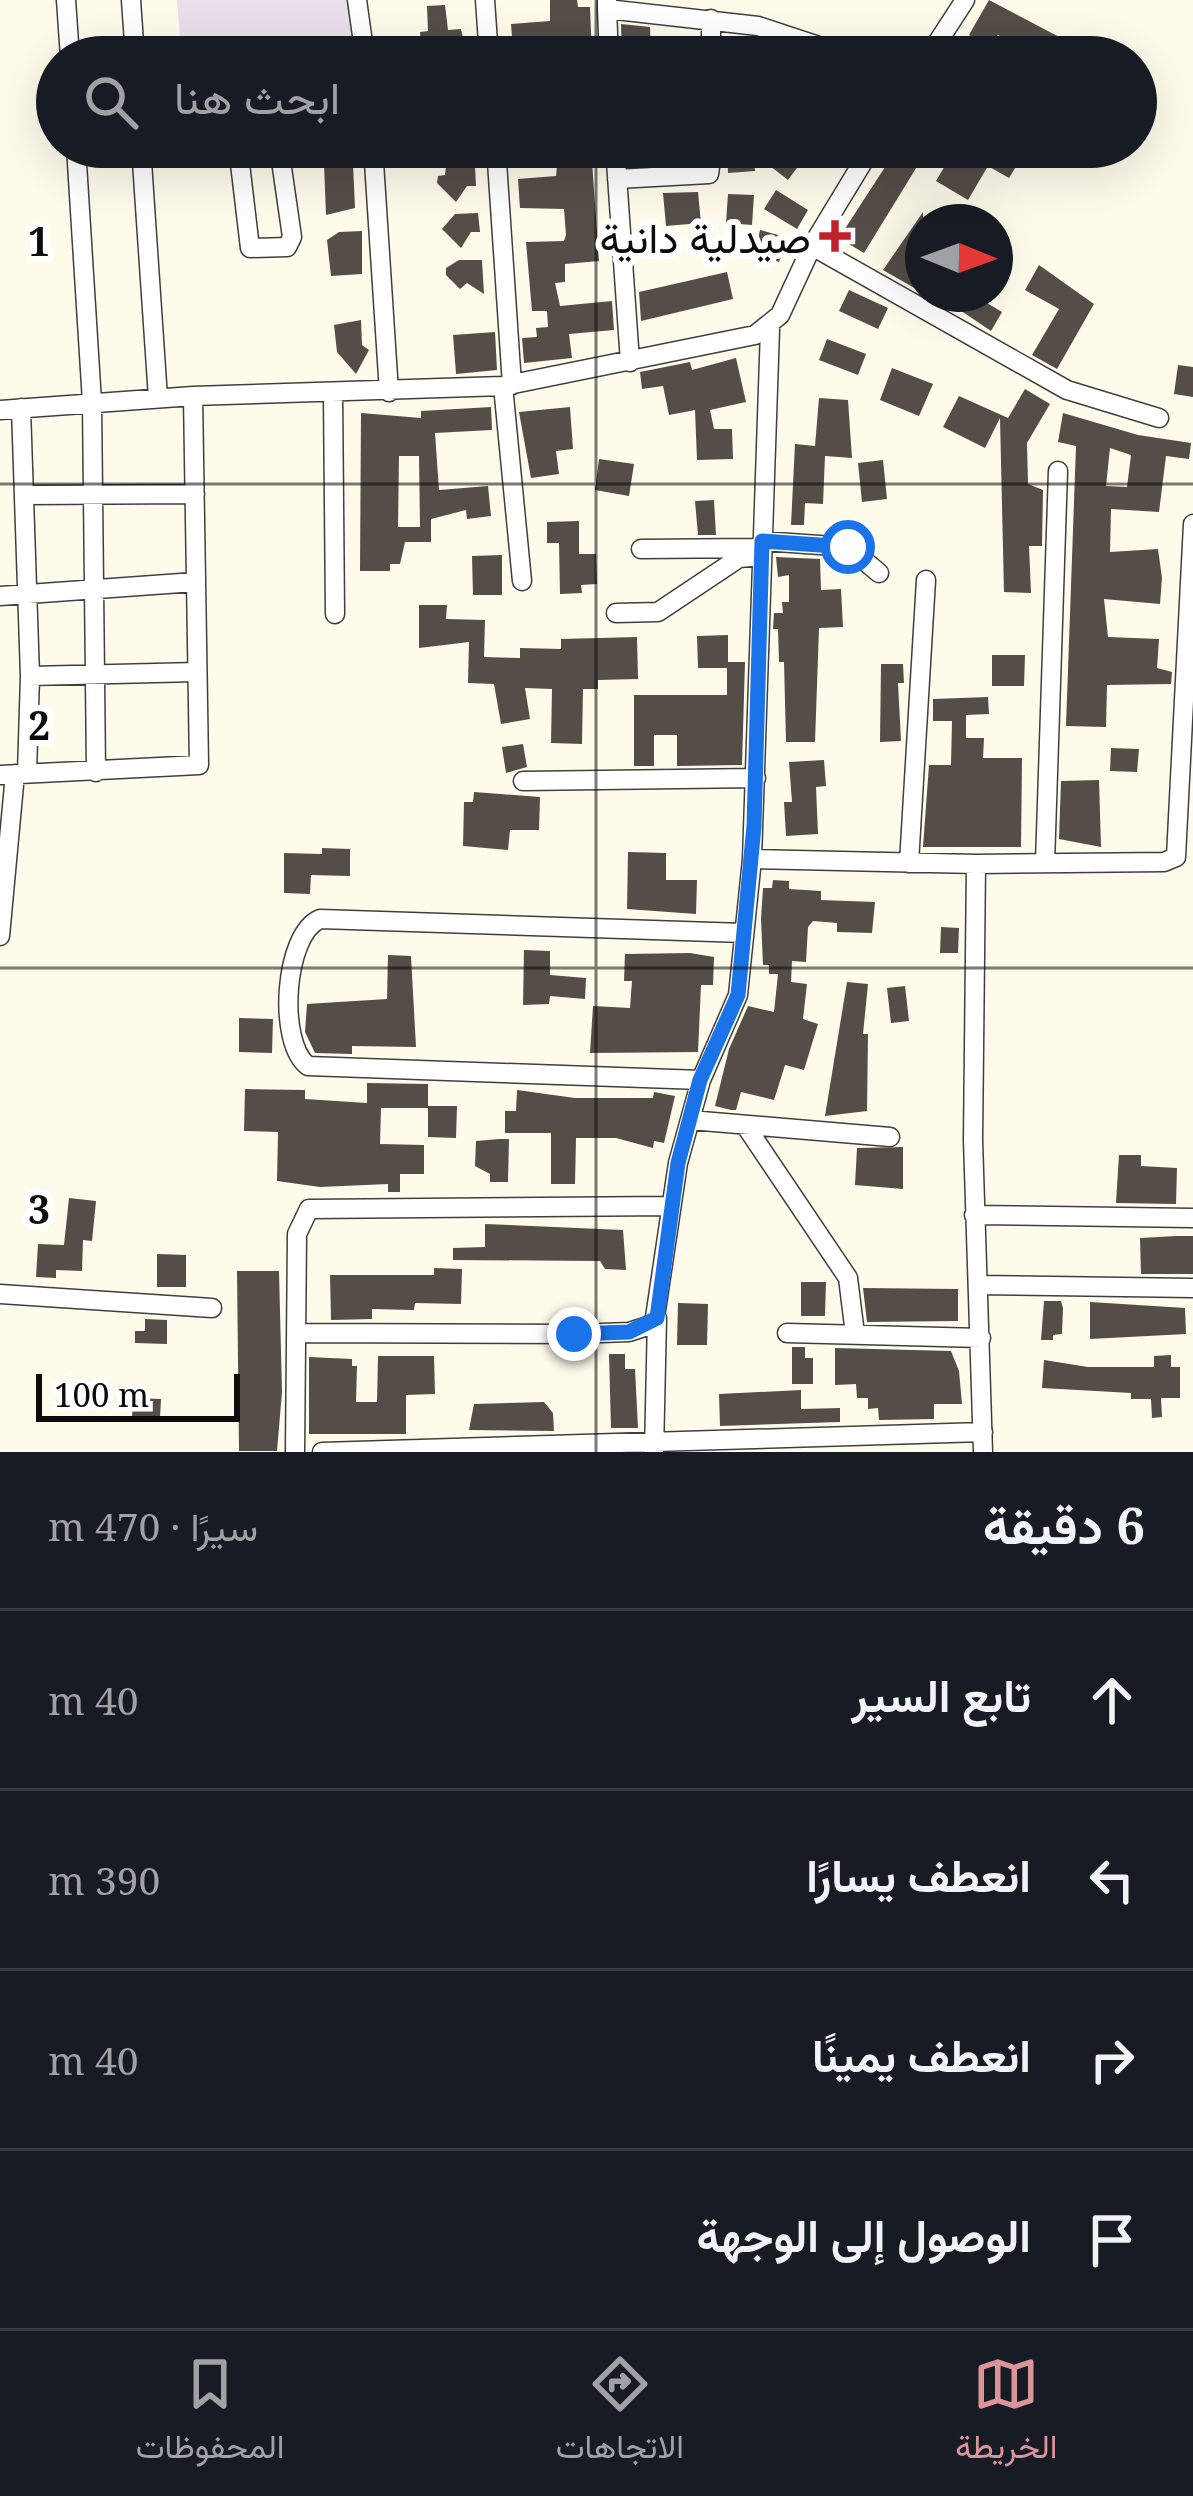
<!DOCTYPE html>
<html lang="ar">
<head>
<meta charset="utf-8">
<style>
	body { margin:0; font-family:"Noto Serif",Vazirmatn,serif; background:#242831; color:#f1f3f6; direction:rtl }
	.compass { position:absolute; left:905px; top:204px; width:108px; height:108px; border-radius:50%; background:#171b24; box-shadow:0 12px 48px #0002; rotate:91deg }
	.scale { position:absolute; left:36px; bottom:30px; width:204px; box-sizing:border-box; padding-left:12px; border:6px solid #0c0c0c; border-top:0; font-size:33px; line-height:42px; white-space:nowrap; color:#0c0c0c; -webkit-text-stroke:9px #fff; paint-order:stroke }
	.stop { position:absolute; width:36px; height:36px; margin:-27px; border:9px solid #1a73e8; border-radius:50%; background:#fff }
	.stop.end { background:#1a73e8; border-color:#fff; box-shadow:0 3px 12px #0008 }
	.list { margin:0; padding:0; list-style:none }
	h2 { display:flex; justify-content:space-between; align-items:center; height:156px; margin:0; padding:0 48px; font-size:51px }
	h2 small { font-size:39px; font-weight:400; color:#9ea1a6 }
	.list li { display:grid; grid-template-columns:78px 1fr auto; gap:36px; align-items:center; box-sizing:border-box; height:180px; padding:0 48px; border-top:3px solid #363941 }
	.list b { display:block; font-size:45px; white-space:nowrap }
	.list em { font-size:39px; font-style:normal; color:#9ea1a6 }
	.icon { flex:none; width:66px; height:66px; fill:none; stroke:currentColor; stroke-width:2; stroke-linecap:round; stroke-linejoin:round }
	.map { position:relative; flex:none; width:1193px; height:1452px; overflow:hidden; direction:ltr }
	.search { position:absolute; background:#171b24; box-shadow:0 12px 48px #0002; left:36px; right:36px; top:36px; height:132px; display:flex; align-items:center; gap:30px; box-sizing:border-box; padding:0 42px; border-radius:66px; color:#9ea1a6; font-size:45px }
	.sheet { height:876px; background:#171b24 }
	nav { display:flex; justify-content:space-around; align-items:center; box-sizing:border-box; height:168px; border-top:3px solid #363941; background:#171b24; font-size:33px; color:#9ea1a6 }
	nav a { display:grid; justify-items:center; gap:6px }
	nav .on { color:#db9499 }
	.map>svg:first-child { display:block }
	.industrial { fill:#eae0eb }
	.building { fill:#554d48; fill-rule:evenodd }
	.lines { fill:none; stroke-linecap:round; stroke-linejoin:round }
	.minor-casing { stroke:#3f3f3f; stroke-width:21 }
	.minor { stroke:#fff; stroke-width:18 }
	.route { stroke:#1a73e8; stroke-width:15 }
	.grid { fill:none; stroke:#0c0c0c; stroke-width:3; stroke-opacity:0.55 }
	.poi-dot { fill:#c02028; stroke:#fff; stroke-width:4.5 }
	.labels { text-anchor:middle; dominant-baseline:central; stroke-width:12; stroke-linejoin:round; paint-order:stroke }
	.poi-label { font-size:42px; fill:#0c0c0c; stroke:#fff; text-anchor:end }
	.grid-label { font-size:39px; text-anchor:middle; font-weight:bold; fill:#0c0c0c; stroke:#fff; stroke-width:12; stroke-linejoin:round; paint-order:stroke }
</style>
</head>
<body>
<div class="map">
<svg width="1193" height="1452" viewBox="0 0 1193 1452">
	<rect width="100%" height="100%" fill="#fffbeb"/>
	<!-- industrial -->
	<path class="industrial" d="M 177,0 L 355,0 L 357,45 L 181,50 Z"/>
	<!-- building -->
	<path class="building" d="M 550,0 L 577,0 L 578,7 L 590,7 L 592,57 L 557,57 L 557,46 L 513,50 L 511,24 L 550,21 Z
		M 989,0 L 1063,39 L 1053,57 L 1035,57 L 998,35 L 990,48 L 969,35 Z
		M 445,5 L 448,30 L 461,29 L 466,52 L 421,55 L 420,32 L 428,31 L 427,6 Z
		M 621,24 L 650,27 L 651,57 L 622,57 Z
		M 448,147 L 474,147 L 476,186 L 467,186 L 456,202 L 437,183 L 438,176 L 445,175 Z
		M 559,147 L 591,147 L 599,261 L 565,264 L 565,282 L 555,283 L 560,306 L 612,301 L 614,330 L 569,334 L 572,358 L 524,363 L 522,338 L 537,337 L 536,328 L 548,327 L 547,311 L 532,311 L 526,242 L 564,241 L 566,235 L 564,209 L 520,208 L 518,179 L 556,176 Z
		M 727,147 L 753,147 L 755,171 L 728,173 Z
		M 776,147 L 800,147 L 808,153 L 788,180 L 765,162 Z
		M 898,147 L 929,147 L 864,253 L 839,238 Z
		M 956,147 L 994,147 L 1019,162 L 1009,178 L 988,166 L 968,200 L 936,181 Z
		M 324,164 L 353,164 L 355,208 L 326,215 Z
		M 776,190 L 808,210 L 797,229 L 764,209 Z
		M 698,192 L 701,223 L 666,226 L 663,193 Z
		M 728,194 L 754,195 L 752,225 L 726,223 Z
		M 923,212 L 923,293 L 883,270 Z
		M 478,213 L 480,232 L 471,232 L 461,248 L 442,229 L 455,214 Z
		M 760,230 L 789,238 L 779,262 L 755,253 Z
		M 362,231 L 362,274 L 331,276 L 327,240 L 339,232 Z
		M 459,260 L 482,260 L 484,294 L 467,283 L 460,289 L 446,275 L 446,268 Z
		M 1039,265 L 1094,304 L 1057,369 L 1032,355 L 1059,309 L 1025,290 Z
		M 727,272 L 733,299 L 641,321 L 639,292 Z
		M 849,290 L 888,308 L 878,329 L 839,311 Z
		M 962,294 L 992,294 L 987,303 L 1002,312 L 991,331 L 954,306 Z
		M 361,320 L 362,345 L 369,350 L 356,374 L 337,352 L 334,325 Z
		M 495,332 L 497,370 L 456,374 L 453,335 Z
		M 827,339 L 866,354 L 858,375 L 819,360 Z
		M 736,358 L 746,402 L 710,410 L 714,429 L 732,429 L 733,459 L 697,460 L 695,410 L 669,415 L 663,386 L 642,389 L 640,372 L 690,362 L 692,370 Z
		M 1178,365 L 1193,367 L 1193,397 L 1174,394 Z
		M 892,368 L 933,384 L 919,416 L 880,400 Z
		M 1025,389 L 1050,404 L 1027,443 L 1028,484 L 1043,490 L 1042,546 L 1029,546 L 1031,593 L 1004,592 L 1000,418 L 985,448 L 943,427 L 959,396 L 1008,418 Z
		M 819,398 L 848,400 L 852,458 L 825,456 L 823,504 L 805,503 L 804,525 L 791,525 L 795,444 L 815,446 Z
		M 491,407 L 492,430 L 435,433 L 439,490 L 488,486 L 491,516 L 467,519 L 466,510 L 431,519 L 431,542 L 405,542 L 400,564 L 390,564 L 390,571 L 360,571 L 361,413 L 421,418 L 421,411 ZM 399,456 L 419,456 L 420,527 L 398,527 Z
		M 570,407 L 573,449 L 556,451 L 559,474 L 531,478 L 519,412 Z
		M 1063,413 L 1138,435 L 1191,443 L 1189,459 L 1166,456 L 1159,512 L 1111,509 L 1110,552 L 1158,549 L 1162,578 L 1160,604 L 1104,599 L 1108,637 L 1159,639 L 1157,668 L 1172,672 L 1171,684 L 1107,685 L 1106,727 L 1066,726 L 1076,446 L 1058,442 ZM 1110,448 L 1131,455 L 1127,487 L 1106,486 Z
		M 599,459 L 634,464 L 629,496 L 595,490 Z
		M 883,460 L 887,499 L 862,502 L 858,463 Z
		M 714,500 L 716,535 L 698,535 L 695,501 Z
		M 579,521 L 579,554 L 596,554 L 597,584 L 581,585 L 582,593 L 560,594 L 559,543 L 547,543 L 547,522 Z
		M 502,555 L 502,595 L 473,595 L 472,556 Z
		M 776,557 L 820,559 L 821,590 L 841,589 L 843,627 L 819,628 L 815,742 L 786,742 L 784,662 L 779,662 L 778,629 L 773,629 L 774,613 L 783,613 L 782,602 L 789,602 L 789,575 L 778,577 Z
		M 419,605 L 447,605 L 446,619 L 485,620 L 484,657 L 520,658 L 520,648 L 561,649 L 561,639 L 637,637 L 638,679 L 598,680 L 598,689 L 583,689 L 582,744 L 551,743 L 552,689 L 525,688 L 530,719 L 501,724 L 494,684 L 468,683 L 469,642 L 419,648 Z
		M 728,635 L 728,662 L 745,662 L 742,765 L 677,766 L 677,735 L 654,735 L 654,766 L 634,766 L 634,695 L 727,695 L 727,668 L 698,668 L 697,636 Z
		M 992,655 L 1025,655 L 1024,686 L 992,686 Z
		M 881,664 L 903,664 L 904,683 L 898,683 L 901,741 L 880,742 Z
		M 988,697 L 989,714 L 966,715 L 966,738 L 984,738 L 983,758 L 1022,758 L 1021,847 L 923,847 L 929,765 L 951,765 L 952,721 L 933,721 L 933,699 Z
		M 523,744 L 527,767 L 506,773 L 502,747 Z
		M 1111,748 L 1139,749 L 1137,772 L 1110,771 Z
		M 824,760 L 826,786 L 816,787 L 818,834 L 786,836 L 784,802 L 792,802 L 789,762 Z
		M 1099,780 L 1101,847 L 1059,839 L 1061,781 Z
		M 474,792 L 540,797 L 539,830 L 510,830 L 508,850 L 463,846 L 464,802 L 473,802 Z
		M 322,848 L 350,849 L 350,876 L 311,875 L 310,894 L 284,893 L 284,853 L 322,854 Z
		M 628,852 L 666,853 L 666,880 L 697,880 L 696,914 L 627,909 Z
		M 773,880 L 789,881 L 789,889 L 821,891 L 821,900 L 875,902 L 872,933 L 837,932 L 837,923 L 813,921 L 808,927 L 806,962 L 792,961 L 791,982 L 807,984 L 803,1019 L 818,1024 L 804,1070 L 785,1065 L 774,1100 L 741,1092 L 736,1110 L 731,1110 L 715,1106 L 729,1049 L 748,1006 L 774,1012 L 778,974 L 769,974 L 769,965 L 763,965 L 761,918 L 763,888 L 772,888 Z
		M 941,927 L 959,928 L 958,953 L 940,953 Z
		M 524,950 L 550,951 L 550,975 L 586,978 L 585,999 L 550,996 L 549,1004 L 523,1005 Z
		M 690,953 L 714,957 L 713,985 L 701,985 L 698,1052 L 590,1053 L 593,1006 L 630,1008 L 632,981 L 624,981 L 625,954 Z
		M 388,955 L 411,956 L 416,1047 L 352,1046 L 352,1054 L 315,1053 L 305,1032 L 307,1004 L 387,999 Z
		M 847,982 L 868,984 L 863,1034 L 868,1034 L 867,1111 L 825,1116 Z
		M 905,986 L 909,1021 L 891,1023 L 887,988 Z
		M 239,1018 L 273,1019 L 272,1053 L 239,1052 Z
		M 367,1083 L 428,1084 L 428,1108 L 381,1108 L 380,1144 L 424,1145 L 424,1174 L 400,1174 L 400,1192 L 388,1192 L 388,1184 L 320,1187 L 277,1181 L 278,1132 L 244,1131 L 245,1089 L 305,1090 L 305,1099 L 367,1103 Z
		M 517,1090 L 575,1098 L 653,1098 L 654,1092 L 675,1096 L 664,1143 L 654,1141 L 653,1148 L 616,1138 L 576,1138 L 575,1184 L 551,1184 L 551,1133 L 505,1133 L 505,1111 L 516,1111 Z
		M 428,1106 L 457,1106 L 456,1138 L 428,1137 Z
		M 499,1139 L 509,1139 L 508,1182 L 490,1182 L 490,1174 L 475,1166 L 476,1141 Z
		M 903,1147 L 903,1189 L 855,1185 L 857,1148 Z
		M 1119,1155 L 1141,1155 L 1141,1166 L 1177,1168 L 1176,1204 L 1116,1203 Z
		M 69,1198 L 96,1201 L 92,1241 L 83,1240 L 82,1271 L 56,1270 L 56,1278 L 36,1277 L 38,1244 L 64,1245 Z
		M 485,1224 L 623,1230 L 626,1270 L 605,1269 L 600,1261 L 453,1260 L 453,1248 L 485,1247 Z
		M 1176,1236 L 1193,1236 L 1193,1274 L 1141,1274 L 1140,1238 Z
		M 157,1254 L 186,1255 L 186,1287 L 157,1287 Z
		M 434,1268 L 462,1269 L 461,1304 L 415,1303 L 414,1310 L 372,1309 L 372,1319 L 331,1320 L 330,1275 L 434,1275 Z
		M 237,1271 L 279,1271 L 282,1392 L 277,1451 L 239,1451 Z
		M 801,1282 L 826,1282 L 825,1316 L 801,1316 Z
		M 863,1288 L 958,1289 L 958,1321 L 867,1322 Z
		M 1044,1301 L 1061,1301 L 1063,1308 L 1062,1334 L 1053,1335 L 1053,1340 L 1041,1340 Z
		M 1090,1302 L 1185,1308 L 1186,1334 L 1090,1339 Z
		M 678,1303 L 708,1304 L 707,1345 L 677,1345 Z
		M 145,1319 L 167,1320 L 167,1344 L 135,1343 L 135,1331 L 145,1331 Z
		M 792,1347 L 805,1347 L 805,1358 L 813,1358 L 813,1384 L 792,1384 Z
		M 835,1348 L 951,1351 L 959,1371 L 962,1404 L 934,1404 L 934,1419 L 879,1420 L 878,1408 L 868,1409 L 868,1398 L 857,1398 L 856,1384 L 835,1385 Z
		M 609,1354 L 625,1354 L 625,1369 L 635,1369 L 638,1428 L 611,1428 Z
		M 1171,1355 L 1171,1367 L 1180,1367 L 1180,1398 L 1161,1398 L 1162,1417 L 1152,1418 L 1151,1399 L 1131,1399 L 1131,1393 L 1042,1388 L 1044,1360 L 1088,1367 L 1154,1367 L 1154,1356 Z
		M 378,1356 L 434,1356 L 435,1394 L 406,1395 L 406,1434 L 309,1434 L 309,1357 L 352,1359 L 352,1366 L 357,1366 L 356,1402 L 377,1402 Z
		M 801,1390 L 801,1409 L 840,1408 L 840,1422 L 720,1426 L 719,1394 Z
		M 133,1398 L 161,1399 L 160,1418 L 132,1417 Z
		M 544,1402 L 553,1413 L 554,1431 L 469,1430 L 474,1404 Z"/>
	<g class="lines">
		<defs>
			<path id="minor" d="M 66,0 L 70,57
				M 131,0 L 135,57
				M 357,0 L 365,57
				M 485,0 L 489,57
				M 607,0 L 607,9 L 758,26 L 852,57
				M 607,9 L 609,57
				M 711,19 L 711,57
				M 928,57 L 965,0
				M 76,147 L 92,402 L 96,772
				M 141,147 L 158,398
				M 238,147 L 250,248 L 287,247 L 292,237 L 279,147
				M 373,147 L 389,392
				M 496,147 L 512,385
				M 615,147 L 630,362
				M 617,179 L 709,174 L 713,147
				M 812,246 L 1067,390 L 1159,418
				M 770,329 L 752,859 L 976,864 L 973,1140 L 983,1452
				M 503,386 L 522,581
				M 333,394 L 335,614
				M 21,408 L 30,676 L 27,773
				M 0,410 L 193,396 L 503,386 L 755,335 L 780,315 L 812,246 L 872,147
				M 25,495 L 195,494
				M 762,541 L 848,547 L 879,573
				M 641,549 L 757,548
				M 0,596 L 195,582
				M 616,613 L 658,612 L 739,558 L 762,556
				M 30,676 L 197,672
				M 0,775 L 199,765 L 193,396
				M 523,781 L 756,778
				M 909,863 L 926,580
				M 1045,863 L 1058,471
				M 976,864 L 1164,862 L 1176,857 L 1193,524
				M 0,936 L 15,774
				M 701,1080 L 308,1066 C 277,1043 284,934 320,919 L 744,933
				M 690,1120 L 890,1137
				M 745,1125 L 848,1278 L 855,1334
				M 974,1215 L 1193,1218
				M 978,1285 L 1193,1288
				M 0,1294 L 212,1308
				M 299,1333 L 574,1334 L 629,1332 L 654,1324 L 678,1163 L 701,1080 L 738,995 L 752,859
				M 787,1333 L 981,1338
				M 295,1452 L 297,1234 L 309,1209 L 670,1206
				M 322,1452 L 983,1432
				M 654,1452 L 657,1318"/>
		</defs>
		<!-- minor casing -->
		<use href="#minor" class="minor-casing"/>
		<!-- minor -->
		<use href="#minor" class="minor"/>
	</g>
	<g class="lines">
		<!-- route -->
		<path class="route" d="M 574,1334 L 629,1332 L 657,1318 L 678,1163 L 700,1080 L 738,995 L 754,826 L 762,541 L 848,547"/>
	</g>
	<!-- grid -->
	<path class="grid" d="M 596,0 L 596,57M 596,147 L 596,1452M 0,484 L 1193,484M 0,968 L 1193,968"/>
	<!-- markers -->
	<path class="poi-dot" d="M829 218h12v12h12v12h-12v12h-12v-12h-12v-12h12z"/>
	<g class="labels">
		<!-- poi labels -->
		<g class="poi-label">
			<text x="811" y="236">صيدلية دانية</text>
		</g>
	</g>
	<g class="grid-label">
		<text x="39" y="256">1</text>
		<text x="39" y="740">2</text>
		<text x="39" y="1224">3</text>
	</g>
</svg>
<svg class="compass" viewBox="-18 -18 36 36"><path d="M0-13l5 13h-10z" fill="#e53935"/><path d="M0 13l5-13h-10z" fill="#9ea1a6"/></svg>
<div class="scale">100 m</div>
<div class="stop" style="left:848px;top:547px"></div>
<div class="stop end" style="left:574px;top:1334px"></div>
<div class="search"><svg class="icon" aria-label="search" viewBox="0 0 24 24"><circle cx="10" cy="10" r="6"/><path d="M15 15l6 6"/></svg>ابحث هنا</div>
</div>
<section class="sheet">
<h2>6 دقيقة<small>سيرًا · 470 m</small></h2>
<ul class="list">
<li><svg class="icon" aria-label="ahead" viewBox="0 0 24 24"><path d="M12 20V5M6 11l6-6 6 6"/></svg><div><b>تابع السير</b></div><em>40 m</em></li>
<li><svg class="icon" aria-label="left" viewBox="0 0 24 24"><path d="M17 20v-9H6M10 6l-5 5 5 5"/></svg><div><b>انعطف يسارًا</b></div><em>390 m</em></li>
<li><svg class="icon" aria-label="right" viewBox="0 0 24 24"><path d="M7 20v-9h11M14 6l5 5-5 5"/></svg><div><b>انعطف يمينًا</b></div><em>40 m</em></li>
<li><svg class="icon" aria-label="arrive" viewBox="0 0 24 24"><path d="M6 21V4h12l-3 4 3 4H6"/></svg><div><b>الوصول إلى الوجهة</b></div></li>
</ul>
</section>
<nav>
<a class="on"><svg class="icon" aria-label="map" viewBox="0 0 24 24"><path d="M3 6l6-2 6 2 6-2v14l-6 2-6-2-6 2zM9 4v14M15 6v14"/></svg>الخريطة</a>
<a><svg class="icon" aria-label="directions" viewBox="0 0 24 24"><path d="M12 3l9 9-9 9-9-9zM9 14v-3h6M13 9l2 2-2 2"/></svg>الاتجاهات</a>
<a><svg class="icon" aria-label="saved" viewBox="0 0 24 24"><path d="M7 4h10v16l-5-4-5 4z"/></svg>المحفوظات</a>
</nav>
</body>
</html>
